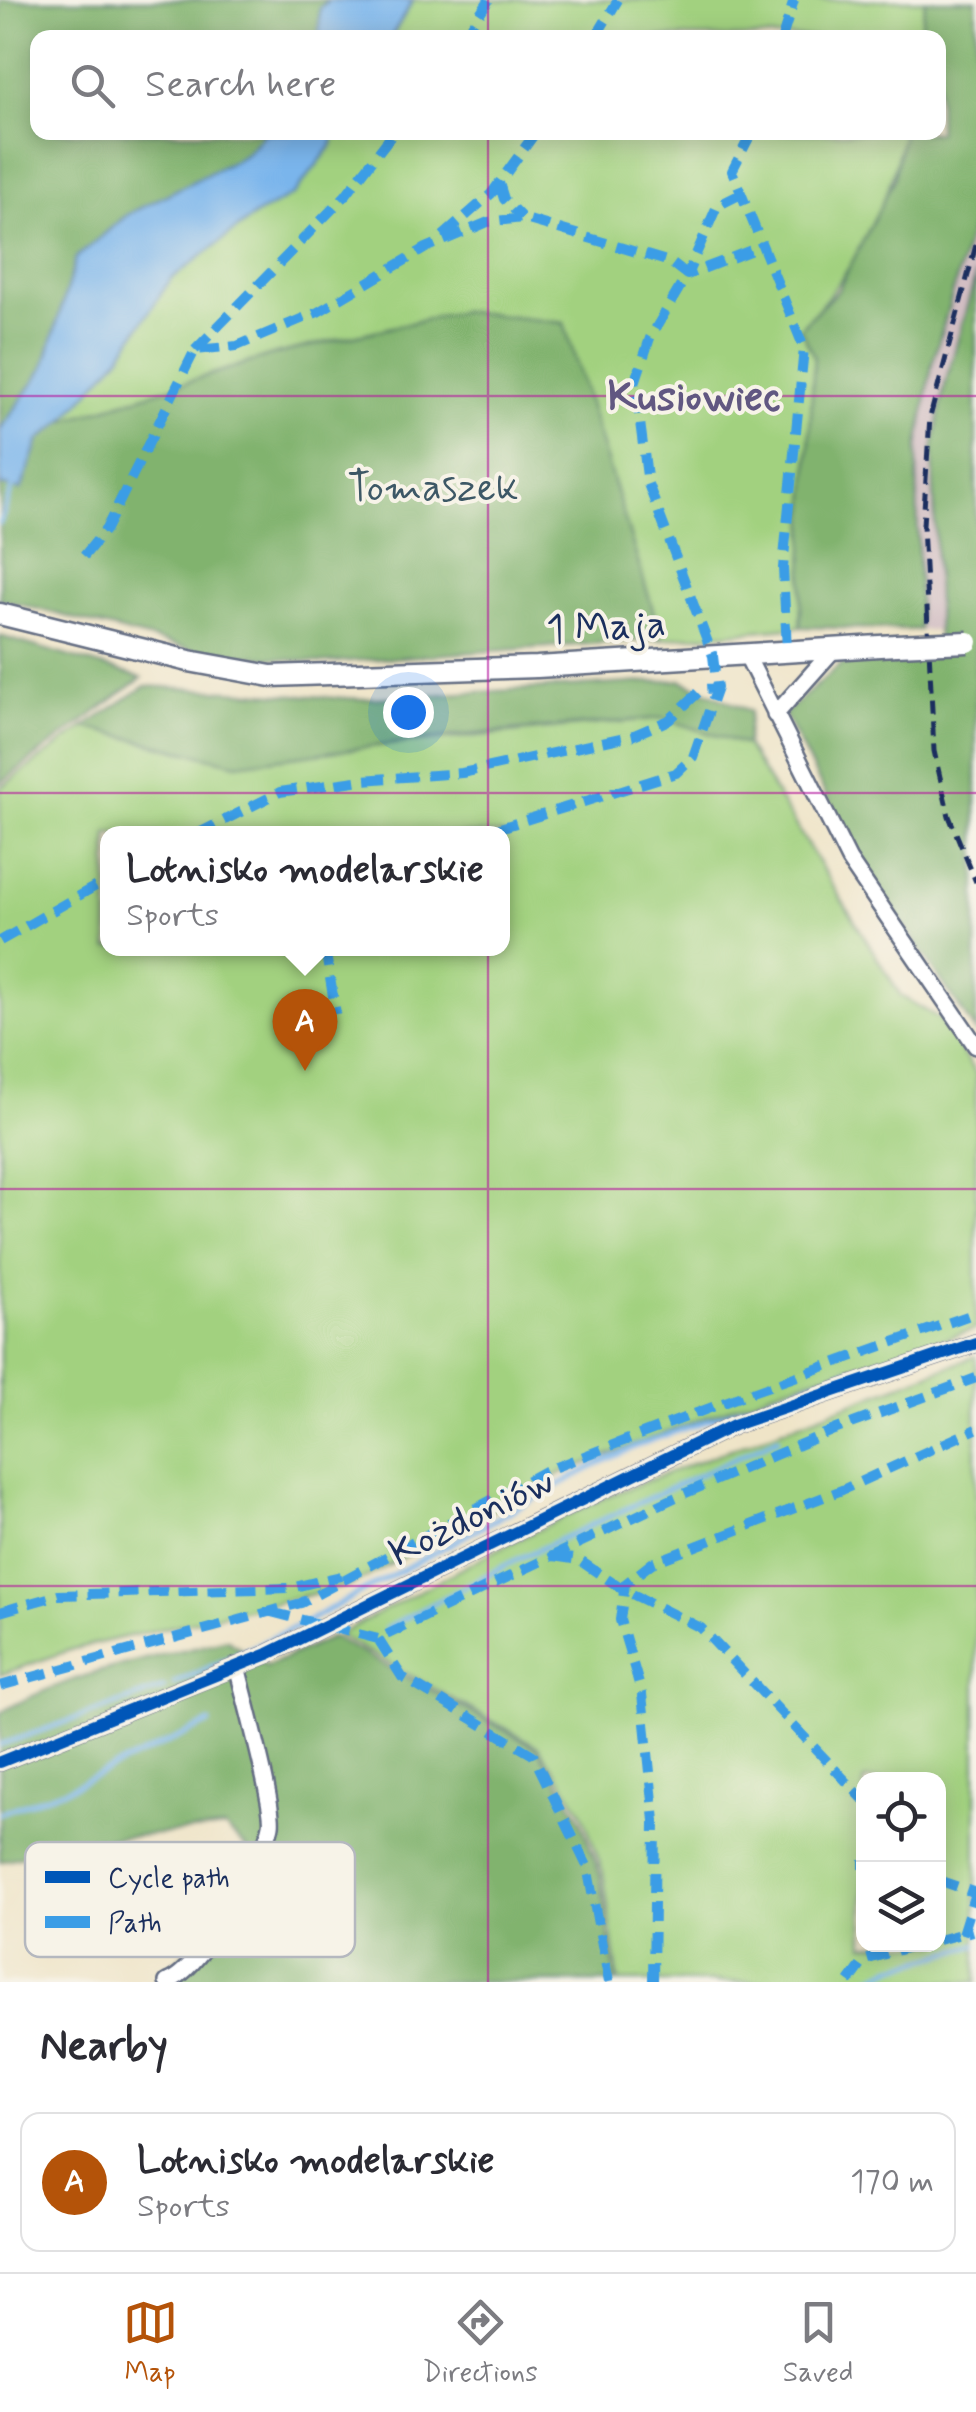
<!DOCTYPE html>
<html lang="en">
<head>
<meta charset="utf-8">
<style>
	body { margin:0; font-family:Mynerve,sans-serif; background:#f7f7f7; color:#2b2b33 }
	.controls { position:absolute; right:30px; bottom:30px; display:grid; overflow:hidden; border-radius:20px; box-shadow:0 5px 25px #0003 }
	.controls button { width:90px; height:90px; display:grid; place-items:center; padding:0; border:0; border-bottom:2px solid #e1e1e2; background:#fff; color:#2b2b33; font:50px sans-serif }
	.you { position:absolute; left:408px; top:712px; width:35px; height:35px; margin:-25px; border:8px solid #fff; border-radius:50%; background:#1a73e8; box-shadow:0 0 0 15px #1a73e833 }
	.badge { display:grid; place-items:center; width:65px; height:65px; border-radius:50%; background:#b45309; color:#fff; font-size:32px; font-weight:700 }
	.pin { position:absolute; translate:-50% -82px; filter:drop-shadow(0 2px 5px #0008) }
	.pin::after { content:''; position:absolute; top:52px; width:35px; height:30px; background:inherit; clip-path:polygon(0 0,100% 0,50% 100%) }
	.popup { position:absolute; left:100px; top:826px; width:410px; height:130px; box-sizing:border-box; display:grid; place-content:center; border-radius:20px; background:#fff; filter:drop-shadow(0 2px 8px #0005); font-size:32px; white-space:nowrap; color:#7c7c81 }
	.popup b { font-size:38px; color:#2b2b33 }
	.popup::after { content:''; position:absolute; left:50%; top:100%; margin-left:-20px; border:20px solid transparent; border-top-color:#fff }
	.list { margin:0; padding:0; list-style:none }
	h2 { display:flex; justify-content:space-between; align-items:center; height:130px; margin:0; padding:0 40px; font-size:42px }
	h2 small { font-size:32px; font-weight:400; color:#7c7c81 }
	.list li { display:grid; grid-template-columns:65px 1fr auto; gap:30px; align-items:center; box-sizing:border-box; height:140px; margin:0 20px 20px; padding:0 20px; border:2px solid #e1e1e2; border-radius:20px }
	.list b { display:block; font-size:38px; white-space:nowrap }
	.list p { margin:0; font-size:32px; white-space:nowrap; color:#7c7c81 }
	.list em { font-size:32px; font-style:normal; color:#7c7c81 }
	.icon { flex:none; width:55px; height:55px; fill:none; stroke:currentColor; stroke-width:2; stroke-linecap:round; stroke-linejoin:round }
	.map { position:relative; flex:none; width:976px; height:1982px; overflow:hidden }
	.search { position:absolute; background:#fff; box-shadow:0 5px 25px #0003; left:30px; right:30px; top:30px; height:110px; display:flex; align-items:center; gap:25px; box-sizing:border-box; padding:0 35px; border-radius:20px; color:#7c7c81; font-size:38px }
	.sheet { height:290px; background:#fff }
	nav { display:flex; justify-content:space-around; align-items:center; box-sizing:border-box; height:140px; border-top:2px solid #e1e1e2; background:#fff; font-size:28px; color:#7c7c81 }
	nav a { display:grid; justify-items:center; gap:5px }
	nav .on { color:#b45309 }
	.map>svg:first-child { display:block }
	.industrial { fill:#d2bec3 }
	.green { fill:#a2d17f; stroke:#5e806e; stroke-width:2.5; fill-rule:evenodd }
	.forest { fill:#81b36e; stroke:#4e7166; stroke-width:2.5 }
	.water { fill:#7ab5ec; stroke:#4a72a5; stroke-width:2.5 }
	.lines { fill:none; stroke-linecap:round; stroke-linejoin:round }
	.stream { stroke:#7ab5ec; stroke-width:5 }
	.minor-casing { stroke:#656e83; stroke-width:20 }
	.major-casing { stroke:#656e83; stroke-width:25 }
	.minor { stroke:#fff; stroke-width:15 }
	.major { stroke:#fff; stroke-width:20 }
	.rail { stroke:#1b2f5e; stroke-width:5; stroke-dasharray:15 8; stroke-linecap:butt }
	.major-bridge-casing { stroke:#656e83; stroke-width:25; stroke-linecap:butt }
	.major-bridge { stroke:#fff; stroke-width:20 }
	.quiet { stroke:#3b9de6; stroke-width:10; stroke-dasharray:20 10; stroke-linecap:butt }
	.cycleway-casing { stroke:#f7f3e8; stroke-width:19 }
	.cycleway { stroke:#0057b8; stroke-width:12 }
	.grid { fill:none; stroke:#b5179e; stroke-width:2.5; stroke-opacity:0.55 }
	.labels { text-anchor:middle; dominant-baseline:central; stroke-width:8; stroke-linejoin:round; paint-order:stroke }
	.park-label { font-size:40px; fill:#3d5866; stroke:#f7f3e8 }
	.street-label { font-size:40px; fill:#1b2f5e; stroke:#f7f3e8 }
	.neighbourhood-label { font-size:42px; font-weight:bold; fill:#615781; stroke:#f7f3e8 }
	.key { fill:#f7f3e8; stroke:#b5b8bf; stroke-width:2.5 }
	.key-label { font-size:28px; fill:#1b2f5e }
</style>
</head>
<body>
<div class="map">
<svg width="976" height="1982" viewBox="0 0 976 1982">
	<rect width="100%" height="100%" fill="#f7f3e8"/>
	<filter id="ink" filterUnits="userSpaceOnUse"><feTurbulence type="fractalNoise" baseFrequency=".01" numOctaves="2"/><feDisplacementMap in="SourceGraphic" scale="20" xChannelSelector="R" yChannelSelector="G"/><feConvolveMatrix kernelMatrix="1 2 1 2 8 2 1 2 1" color-interpolation-filters="sRGB"/></filter>
	<filter id="wash" filterUnits="userSpaceOnUse"><feTurbulence type="fractalNoise" baseFrequency=".0048" numOctaves="4" result="noise"/><feDisplacementMap in="SourceGraphic" scale="40" xChannelSelector="R" yChannelSelector="G"/><feGaussianBlur stdDeviation="2.25" result="paint"/><feColorMatrix in="noise" values="0 0 0 0 0 0 0 0 0 0 0 0 0 0 0 0 0 1.4 0 .05"/><feComposite in="paint" operator="in"/></filter>
	<g filter="url(#wash)">
		<rect width="100%" height="100%" fill="#efe4c7"/>
		<!-- industrial -->
		<path class="industrial" d="M 976,211 L 976,274 L 933,450 L 937,631 L 919,630 L 917,453 L 932,365 Z"/>
		<!-- green -->
		<path class="green" d="M 413,0 L 925,0 L 920,37 L 391,38 Z
			M 334,133 L 903,133 C 889,206 853,275 800,328 L 814,356 L 800,627 L 662,639 L 563,323 L 462,311 L 276,354 L 63,421 L 119,358 L 170,280 L 254,216 L 294,194 L 333,144 Z
			M 662,718 L 746,745 L 901,996 L 940,1019 L 976,1074 L 976,1329 L 782,1388 L 561,1473 L 352,1585 L 73,1649 L 0,1675 L 0,788 L 84,727 L 185,752 L 358,748 ZM 108,834 L 502,834 L 502,948 L 108,948 Z
			M 976,1356 L 976,1982 L 619,1982 L 603,1872 L 581,1810 L 539,1747 L 338,1635 L 490,1553 L 610,1495 ZM 864,1780 L 938,1780 L 938,1944 L 864,1944 Z"/>
		<!-- forest -->
		<path class="forest" d="M 0,0 L 329,0 L 320,8 L 319,37 L 38,38 L 38,132 L 265,133 L 245,155 L 127,215 L 76,258 L 44,368 L 0,430 Z
			M 925,0 L 976,0 L 976,211 L 932,365 L 917,453 L 919,630 L 800,627 L 814,356 L 800,328 L 838,290 L 894,179 L 903,133 L 938,132 L 938,38 L 920,37 Z
			M 976,274 L 976,1032 L 859,859 L 784,714 L 841,664 L 938,653 L 933,450 L 944,389 Z
			M 462,311 L 564,323 L 662,639 L 323,663 L 197,651 L 0,599 L 0,485 L 21,489 L 39,440 L 63,421 L 276,354 Z
			M 0,636 L 142,678 L 0,783 Z
			M 681,680 L 750,711 L 746,745 L 662,718 L 453,736 L 237,764 L 84,727 L 145,686 L 361,699 Z
			M 333,1637 L 537,1748 L 578,1814 L 600,1874 L 616,1982 L 157,1982 L 195,1941 L 247,1847 L 225,1828 L 80,1841 L 0,1862 L 0,1713 C 67,1673 152,1658 227,1639 L 267,1666 Z"/>
		<!-- water -->
		<path class="water" d="M 329,0 L 413,0 L 391,37 L 319,37 L 320,8 Z
			M 265,133 L 334,133 L 333,144 L 294,194 L 254,216 L 170,280 L 119,358 L 63,421 L 39,440 L 21,490 L 0,485 L 0,430 L 44,368 L 76,258 L 127,215 L 245,155 Z"/>
		<g class="lines">
			<!-- stream -->
			<path class="stream" d="M 0,523 L 14,483
				M 386,1628 L 512,1562 L 778,1438
				M 174,1684 L 304,1623 L 594,1466 L 641,1444 L 850,1370
				M 0,1745 L 164,1688
				M 0,1813 L 67,1789 L 210,1723
				M 862,1982 L 891,1968 L 976,1945"/>
		</g>
	</g>
	<g filter="url(#ink)">
		<g class="lines">
			<defs>
				<path id="minor" d="M 746,654 L 849,860 L 976,1046
					M 775,715 L 834,649
					M 0,1762 L 268,1654 L 734,1425 L 976,1343
					M 167,1982 C 200,1971 264,1861 271,1825 C 275,1808 243,1692 237,1666"/>
				<path id="major" d="M 0,614 L 189,661 L 271,676 L 537,667 L 896,645"/>
			</defs>
			<!-- minor casing -->
			<use href="#minor" class="minor-casing"/>
			<!-- major casing -->
			<use href="#major" class="major-casing"/>
			<!-- minor -->
			<use href="#minor" class="minor"/>
			<!-- major -->
			<use href="#major" class="major"/>
			<!-- rail -->
			<path class="rail" d="M 976,245 L 930,417 L 923,525 L 934,751 L 949,816 L 976,882"/>
			<defs>
				<path id="major-bridge" d="M 896,645 L 968,642"/>
			</defs>
			<!-- major-bridge casing -->
			<use href="#major-bridge" class="major-bridge-casing"/>
			<!-- major-bridge -->
			<use href="#major-bridge" class="major-bridge"/>
			<!-- quiet -->
			<path class="quiet" d="M 463,38 L 489,0
				M 595,38 L 618,0
				M 782,38 L 794,0
				M 752,132 L 732,171 L 804,348 L 783,568 L 787,650
				M 499,183 L 504,199 L 522,218
				M 741,194 L 717,206 L 687,275 L 762,246
				M 443,236 L 491,194 L 536,132
				M 195,350 L 345,196 L 394,132
				M 84,556 L 106,529 L 195,350 L 237,346 L 318,312 L 426,248 L 488,222 L 522,218 L 670,262 L 687,275 L 650,338 L 635,383 L 648,484 L 713,656 L 717,688 L 693,757 L 676,773 L 481,834
				M 197,834 L 280,792 L 362,780 L 462,773 L 634,735 L 669,720 L 702,689 L 717,688
				M 0,941 L 108,879
				M 325,948 L 336,1014
				M 553,1556 L 579,1560 L 622,1589 L 701,1628 L 864,1800
				M 0,1612 L 58,1595 L 290,1588 L 341,1576
				M 271,1612 L 378,1639 L 674,1498 L 834,1430 L 976,1378
				M 378,1639 L 402,1677 L 533,1755 L 587,1866 L 609,1982
				M 0,1686 L 301,1603 L 545,1471 L 749,1393 L 976,1313
				M 864,1859 L 864,1869
				M 938,1880 L 976,1893
				M 962,1934 L 975,1893
				M 938,1940 L 972,1931
				M 653,1982 L 655,1821 L 642,1694 L 620,1620 L 625,1584 L 652,1563 L 842,1490 L 976,1429
				M 849,1982 L 865,1960 L 919,1944"/>
			<defs>
				<path id="cycleway" d="M 0,1762 L 268,1654 L 734,1425 L 976,1343"/>
			</defs>
			<!-- cycleway casing -->
			<use href="#cycleway" class="cycleway-casing"/>
			<!-- cycleway -->
			<use href="#cycleway" class="cycleway"/>
		</g>
	</g>
	<!-- grid -->
	<path class="grid" d="M 488,0 L 488,38M 488,132 L 488,1982M 0,396 L 976,396M 0,793 L 976,793M 0,1189 L 976,1189M 0,1586 L 976,1586"/>
	<g class="labels">
		<!-- park labels -->
		<g class="park-label">
			<text x="433" y="489">Tomaszek</text>
		</g>
		<!-- street labels -->
		<g class="street-label">
			<text transform="translate(606 628) rotate(-3)">1 Maja</text>
			<text transform="translate(472 1518) rotate(-26)">Kożdoniów</text>
		</g>
		<!-- neighbourhood labels -->
		<g class="neighbourhood-label">
			<text x="694" y="398">Kusiowiec</text>
		</g>
	</g>
	<!-- legend -->
	<rect x="25" y="1842" width="330" height="115" rx="15" class="key"/>
	<rect x="45" y="1871" width="45" height="12" fill="#0057b8"/>
	<rect x="45" y="1916" width="45" height="12" fill="#3b9de6"/>
	<g class="key-label">
		<text x="108" y="1887">Cycle path</text>
		<text x="108" y="1932">Path</text>
	</g>
</svg>
<div class="controls">
<button><svg class="icon" aria-label="locate" viewBox="0 0 24 24"><circle cx="12" cy="12" r="6"/><path d="M12 2v4M12 18v4M2 12h4M18 12h4"/></svg></button>
<button><svg class="icon" aria-label="layers" viewBox="0 0 24 24"><path d="M12 4l9 5-9 5-9-5zM3 14l9 5 9-5"/></svg></button>
</div>
<div class="you"></div>
<div class="pin badge" style="left:305px;top:1071px">A</div>
<div class="popup"><b>Lotnisko modelarskie</b>Sports</div>
<div class="search"><svg class="icon" aria-label="search" viewBox="0 0 24 24"><circle cx="10" cy="10" r="6"/><path d="M15 15l6 6"/></svg>Search here</div>
</div>
<section class="sheet">
<h2>Nearby<small></small></h2>
<ul class="list">
<li><span class="badge">A</span><div><b>Lotnisko modelarskie</b><p>Sports</p></div><em>170 m</em></li>
</ul>
</section>
<nav>
<a class="on"><svg class="icon" aria-label="map" viewBox="0 0 24 24"><path d="M3 6l6-2 6 2 6-2v14l-6 2-6-2-6 2zM9 4v14M15 6v14"/></svg>Map</a>
<a><svg class="icon" aria-label="directions" viewBox="0 0 24 24"><path d="M12 3l9 9-9 9-9-9zM9 14v-3h6M13 9l2 2-2 2"/></svg>Directions</a>
<a><svg class="icon" aria-label="saved" viewBox="0 0 24 24"><path d="M7 4h10v16l-5-4-5 4z"/></svg>Saved</a>
</nav>
</body>
</html>
